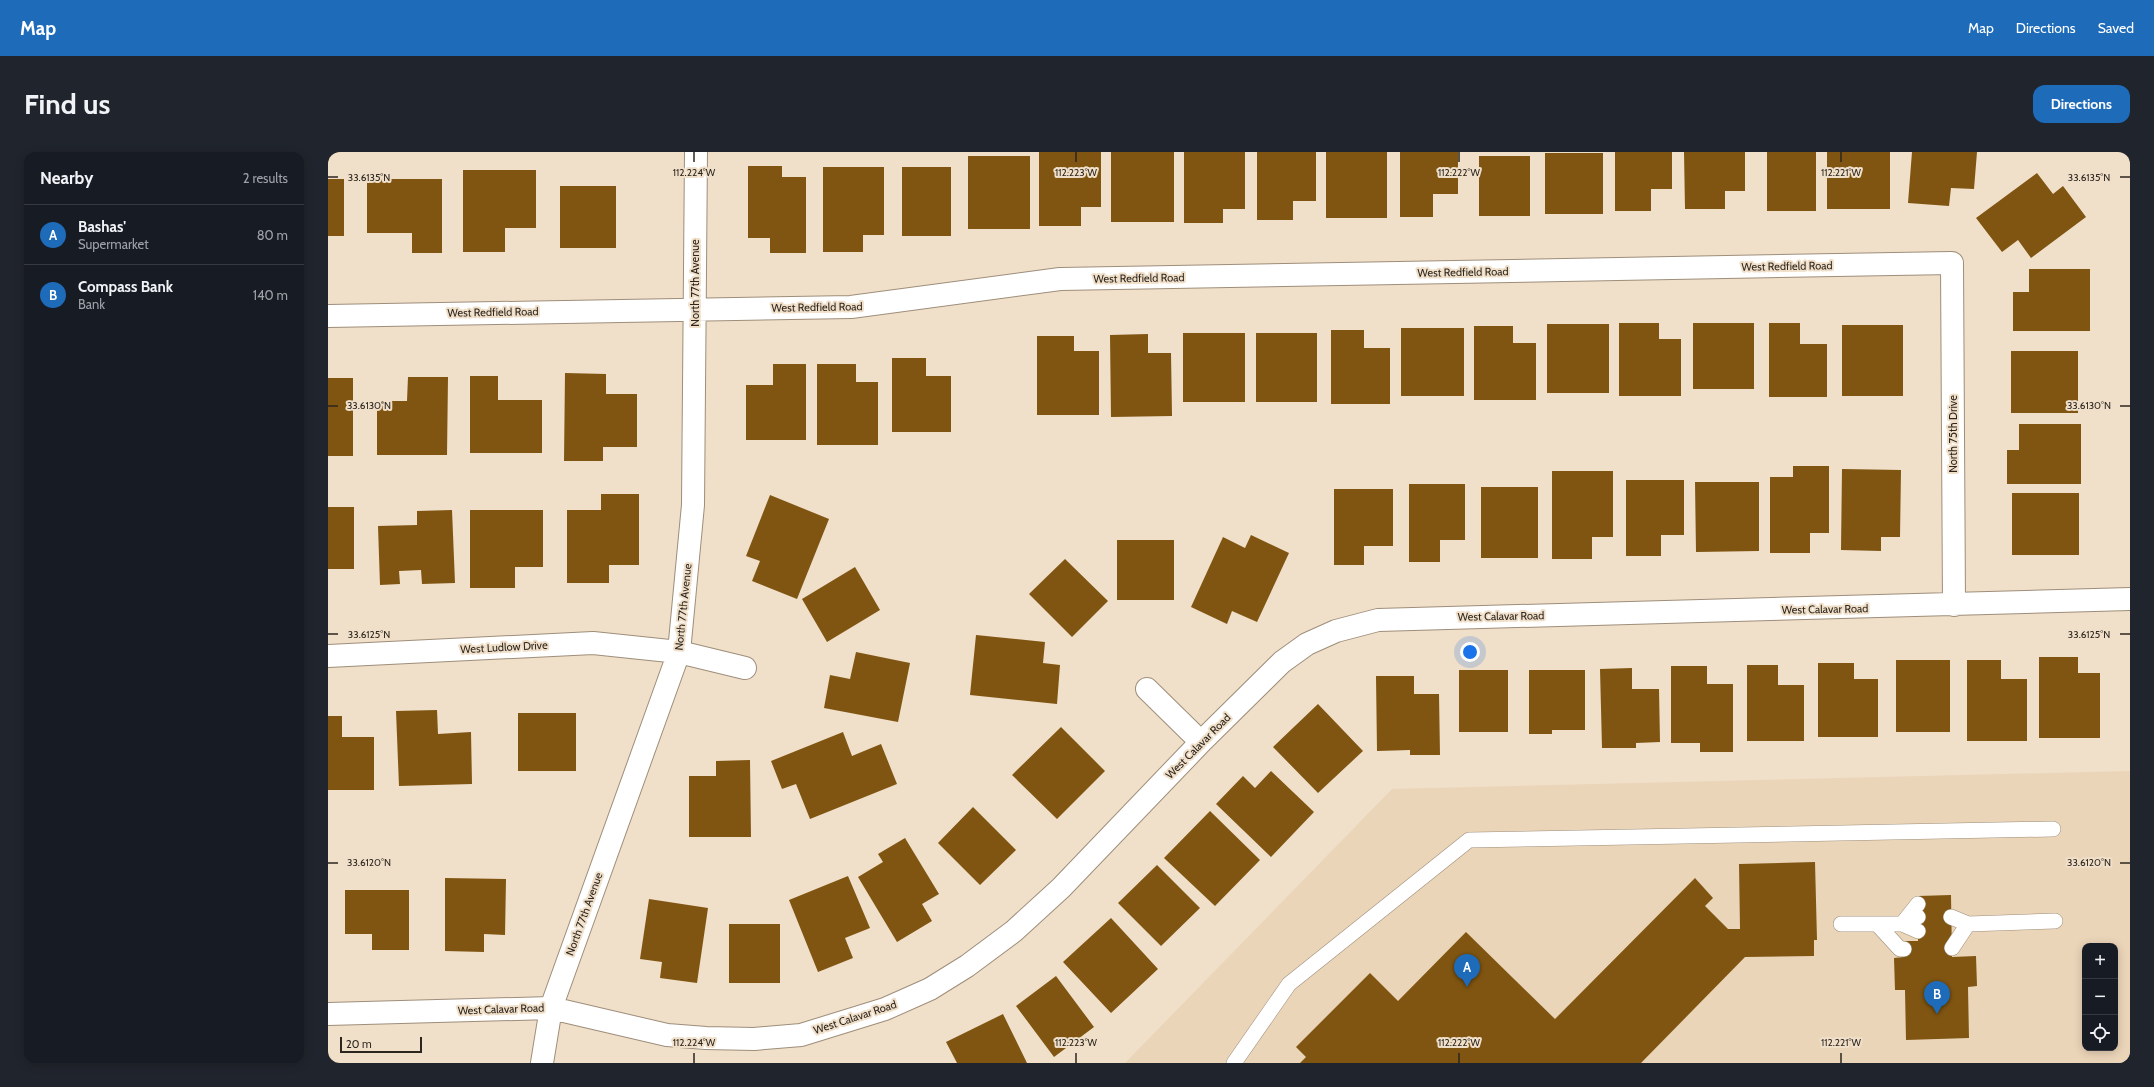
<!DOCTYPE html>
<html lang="en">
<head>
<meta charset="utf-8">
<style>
	body { margin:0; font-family:Cabin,sans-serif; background:#20242c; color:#f1f3f6 }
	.controls { position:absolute; right:12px; bottom:12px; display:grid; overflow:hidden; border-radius:8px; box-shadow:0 2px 10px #0003 }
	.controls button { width:36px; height:36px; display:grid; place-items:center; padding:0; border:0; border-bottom:1px solid #363941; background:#171b24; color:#f1f3f6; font:20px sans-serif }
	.scale { position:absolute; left:12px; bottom:10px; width:82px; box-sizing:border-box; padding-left:4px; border:2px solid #2d261e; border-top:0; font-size:11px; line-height:14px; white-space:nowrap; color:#2d261e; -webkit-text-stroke:3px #f0dfc9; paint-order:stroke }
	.you { position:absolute; left:1142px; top:500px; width:14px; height:14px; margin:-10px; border:3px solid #fff; border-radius:50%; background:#1a73e8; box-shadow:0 0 0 6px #1a73e833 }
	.badge { display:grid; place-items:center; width:26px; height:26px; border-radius:50%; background:#1e6bba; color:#fff; font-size:13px; font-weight:700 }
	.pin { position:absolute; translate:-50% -33px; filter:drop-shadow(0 1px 2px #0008) }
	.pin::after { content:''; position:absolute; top:21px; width:14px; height:12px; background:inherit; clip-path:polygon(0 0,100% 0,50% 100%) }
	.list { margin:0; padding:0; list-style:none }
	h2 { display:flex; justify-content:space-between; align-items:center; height:52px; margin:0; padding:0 16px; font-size:17px }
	h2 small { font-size:13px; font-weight:400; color:#9ea1a6 }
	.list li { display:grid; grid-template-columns:26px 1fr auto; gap:12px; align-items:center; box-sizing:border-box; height:60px; padding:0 16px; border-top:1px solid #363941 }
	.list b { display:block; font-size:15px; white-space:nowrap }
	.list p { margin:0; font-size:13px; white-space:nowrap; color:#9ea1a6 }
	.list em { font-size:13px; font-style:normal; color:#9ea1a6 }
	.icon { flex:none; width:22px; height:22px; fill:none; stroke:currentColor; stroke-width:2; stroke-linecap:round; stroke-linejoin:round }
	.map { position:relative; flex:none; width:1802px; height:911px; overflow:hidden; border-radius:12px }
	header { display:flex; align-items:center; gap:24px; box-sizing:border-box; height:56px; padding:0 20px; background:#1e6bba; color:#fff }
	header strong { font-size:19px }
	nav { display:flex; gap:22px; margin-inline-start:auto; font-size:14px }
	.intro { display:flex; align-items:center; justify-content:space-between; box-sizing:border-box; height:96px; padding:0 24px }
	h1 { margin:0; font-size:28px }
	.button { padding:10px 18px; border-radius:12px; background:#1e6bba; color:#fff; font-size:14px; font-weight:700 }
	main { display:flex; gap:24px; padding:0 24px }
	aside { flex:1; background:#171b24; border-radius:12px; box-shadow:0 2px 10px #0003 }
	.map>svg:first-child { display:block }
	.built { fill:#ebd5b9; fill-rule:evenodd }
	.building { fill:#7f5511 }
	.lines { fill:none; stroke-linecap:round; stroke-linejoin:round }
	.lane-casing { stroke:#9e8e7a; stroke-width:16 }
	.street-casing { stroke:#9e8e7a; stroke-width:24 }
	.lane { stroke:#fff; stroke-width:15 }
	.street { stroke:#fff; stroke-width:22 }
	.ticks { fill:none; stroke:#2d261e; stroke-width:1.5 }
	.labels { text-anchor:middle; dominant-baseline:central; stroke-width:4; stroke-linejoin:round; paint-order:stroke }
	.street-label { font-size:11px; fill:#2d261e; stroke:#f0dfc9 }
	.ticks-label { font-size:10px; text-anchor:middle; fill:#2d261e; stroke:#f0dfc9; stroke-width:4; stroke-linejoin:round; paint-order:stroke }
</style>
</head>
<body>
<header>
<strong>Map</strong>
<nav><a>Map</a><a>Directions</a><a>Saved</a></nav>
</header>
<div class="intro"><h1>Find us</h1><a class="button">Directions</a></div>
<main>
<aside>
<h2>Nearby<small>2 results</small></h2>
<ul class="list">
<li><span class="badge">A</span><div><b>Bashas'</b><p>Supermarket</p></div><em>80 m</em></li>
<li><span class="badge">B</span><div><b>Compass Bank</b><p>Bank</p></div><em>140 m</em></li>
</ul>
</aside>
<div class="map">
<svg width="1802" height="911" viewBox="0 0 1802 911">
	<rect width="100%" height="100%" fill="#f0dfc9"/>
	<!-- built -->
	<path class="built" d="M 1802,619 L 1802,911 L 797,911 L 1064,637 ZM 1757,794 L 1787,794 L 1787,896 L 1757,896 Z"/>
	<!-- building -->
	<path class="building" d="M 711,0 L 773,0 L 773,55 L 753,55 L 753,74 L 711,74 Z
		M 783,0 L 846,0 L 846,70 L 783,70 Z
		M 856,0 L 917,0 L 917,57 L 895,57 L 895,71 L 856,71 Z
		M 929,0 L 988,0 L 988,49 L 965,49 L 965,68 L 929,68 Z
		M 998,0 L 1059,0 L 1059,66 L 998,66 Z
		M 1072,0 L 1130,0 L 1130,42 L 1105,42 L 1105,65 L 1072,65 Z
		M 1287,0 L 1344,0 L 1344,37 L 1323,37 L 1323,59 L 1287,59 Z
		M 1356,0 L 1417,0 L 1417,39 L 1397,39 L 1397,57 L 1357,57 Z
		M 1439,0 L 1488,0 L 1488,59 L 1439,59 Z
		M 1499,0 L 1562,0 L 1562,57 L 1499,57 Z
		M 1584,0 L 1649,0 L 1646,37 L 1623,36 L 1621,54 L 1580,51 Z
		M 1217,1 L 1275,1 L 1275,62 L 1217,62 Z
		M 640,4 L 702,4 L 702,77 L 640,77 Z
		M 1151,4 L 1202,4 L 1202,64 L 1151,64 Z
		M 420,14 L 454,14 L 454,25 L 478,25 L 478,101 L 442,101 L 442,86 L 420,86 Z
		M 495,15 L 556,15 L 556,83 L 535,83 L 535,100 L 495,100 Z
		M 574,15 L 623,15 L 623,84 L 574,84 Z
		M 135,18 L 208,18 L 208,76 L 177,76 L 177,100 L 135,100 Z
		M 1709,21 L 1725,42 L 1735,34 L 1758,65 L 1703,106 L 1690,88 L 1674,100 L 1648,66 Z
		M 0,27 L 16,27 L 16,84 L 0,84 Z
		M 39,27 L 114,27 L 114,101 L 84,101 L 84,81 L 39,81 Z
		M 232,34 L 288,34 L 288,96 L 232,96 Z
		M 1701,117 L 1762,117 L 1762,179 L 1685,179 L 1685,140 L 1701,140 Z
		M 1291,171 L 1331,171 L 1331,187 L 1353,187 L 1353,244 L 1291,244 Z
		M 1365,171 L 1426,171 L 1426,237 L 1365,237 Z
		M 1441,171 L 1472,171 L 1472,192 L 1499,192 L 1499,245 L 1441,245 Z
		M 1219,172 L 1281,172 L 1281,241 L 1219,241 Z
		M 1514,173 L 1575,173 L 1575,244 L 1514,244 Z
		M 1146,174 L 1185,174 L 1185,191 L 1208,191 L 1208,248 L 1146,248 Z
		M 1073,176 L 1136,176 L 1136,244 L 1073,244 Z
		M 1003,178 L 1036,178 L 1036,196 L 1062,196 L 1062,252 L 1003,252 Z
		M 855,181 L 917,181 L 917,250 L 855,250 Z
		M 928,181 L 989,181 L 989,250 L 928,250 Z
		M 820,182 L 820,201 L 843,201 L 844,264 L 783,265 L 782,183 Z
		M 709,184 L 746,184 L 746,199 L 771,199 L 771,263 L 709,263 Z
		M 1683,199 L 1750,199 L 1750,261 L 1683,261 Z
		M 564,206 L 598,206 L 598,224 L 623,224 L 623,280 L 564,280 Z
		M 445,212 L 478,212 L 478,288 L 418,288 L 418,233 L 445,233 Z
		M 489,212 L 528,212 L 528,230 L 550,230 L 550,293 L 489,293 Z
		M 237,221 L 278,222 L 278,242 L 309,242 L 309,295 L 275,295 L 275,309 L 236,309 Z
		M 142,224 L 170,224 L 170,248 L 214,248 L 214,301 L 142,301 Z
		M 80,225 L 120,225 L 119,303 L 49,303 L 49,249 L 79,249 Z
		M 0,226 L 25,226 L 25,304 L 0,304 Z
		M 1691,272 L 1753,272 L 1753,332 L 1679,332 L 1679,298 L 1691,298 Z
		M 1465,314 L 1501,314 L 1501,381 L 1482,381 L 1482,401 L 1442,401 L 1442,325 L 1465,325 Z
		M 1514,317 L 1573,318 L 1572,385 L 1553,385 L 1553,399 L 1513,398 Z
		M 1224,319 L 1285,319 L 1285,385 L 1264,385 L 1264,407 L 1224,407 Z
		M 1298,328 L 1356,328 L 1356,383 L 1333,383 L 1333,404 L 1298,404 Z
		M 1367,330 L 1431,330 L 1431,399 L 1368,400 Z
		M 1081,332 L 1137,332 L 1137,388 L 1112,388 L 1112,410 L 1081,410 Z
		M 1153,335 L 1210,335 L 1210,406 L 1153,406 Z
		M 1006,337 L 1065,337 L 1065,394 L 1036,394 L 1036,413 L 1006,413 Z
		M 1684,341 L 1751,341 L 1751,403 L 1684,403 Z
		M 273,342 L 311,342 L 311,413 L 281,413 L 281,431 L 239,431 L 239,358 L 273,358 Z
		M 442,343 L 501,367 L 469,447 L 424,429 L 432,409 L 418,404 Z
		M 0,355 L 26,355 L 26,417 L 0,417 Z
		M 124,358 L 127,431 L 94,432 L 93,418 L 71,419 L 72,432 L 52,433 L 50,374 L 89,373 L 89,359 Z
		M 142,358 L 215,358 L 215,415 L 187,415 L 187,436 L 142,436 Z
		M 923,383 L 961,401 L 929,470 L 904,459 L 899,472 L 863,455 L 895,385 L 917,396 Z
		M 789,388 L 846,388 L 846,448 L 789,448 Z
		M 737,407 L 780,449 L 744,485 L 701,442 Z
		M 527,415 L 552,458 L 499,490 L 474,447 Z
		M 648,483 L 717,490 L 715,511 L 732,513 L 729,552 L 642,543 Z
		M 528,500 L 582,511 L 570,570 L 496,556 L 502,523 L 522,527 Z
		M 1711,505 L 1750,505 L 1750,521 L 1772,521 L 1772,586 L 1711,586 Z
		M 1568,508 L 1622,508 L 1622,580 L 1568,580 Z
		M 1639,508 L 1673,508 L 1673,527 L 1699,527 L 1699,589 L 1639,589 Z
		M 1490,511 L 1526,511 L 1526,527 L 1550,527 L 1550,585 L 1490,585 Z
		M 1419,513 L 1450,513 L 1450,533 L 1476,533 L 1476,589 L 1419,589 Z
		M 1343,514 L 1379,514 L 1379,532 L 1405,532 L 1405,600 L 1372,600 L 1372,591 L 1343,591 Z
		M 1304,516 L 1304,537 L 1331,537 L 1332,590 L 1308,591 L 1308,596 L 1274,596 L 1272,517 Z
		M 1131,518 L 1180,518 L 1180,580 L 1131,580 Z
		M 1201,518 L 1257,518 L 1257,578 L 1224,578 L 1224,582 L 1201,582 Z
		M 1048,524 L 1086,524 L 1086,542 L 1111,542 L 1112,603 L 1082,603 L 1082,598 L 1049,599 Z
		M 990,552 L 1035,599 L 990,641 L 945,595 Z
		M 109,558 L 110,582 L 143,580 L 144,632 L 71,634 L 68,559 Z
		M 190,561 L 248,561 L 248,619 L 190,619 Z
		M 0,564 L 14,564 L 14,585 L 46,585 L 46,638 L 0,638 Z
		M 733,575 L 777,619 L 729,667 L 684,623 Z
		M 515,580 L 524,604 L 553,592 L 569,632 L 482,667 L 468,632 L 454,637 L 443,609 Z
		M 422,608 L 423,685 L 361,685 L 361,624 L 388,624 L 388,609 Z
		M 943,619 L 986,660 L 943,705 L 888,652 L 915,624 L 927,636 Z
		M 645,655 L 688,698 L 652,733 L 610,691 Z
		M 882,659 L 932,708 L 887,754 L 836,706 Z
		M 577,686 L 611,742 L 594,752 L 604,769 L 569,790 L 530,725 L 555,710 L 550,702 Z
		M 1487,710 L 1489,788 L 1486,788 L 1486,804 L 1417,805 L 1313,911 L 972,911 L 978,905 L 968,895 L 1042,821 L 1070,849 L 1138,780 L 1227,867 L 1367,726 L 1385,746 L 1377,754 L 1400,777 L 1412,777 L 1411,712 Z
		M 829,713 L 872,756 L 833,794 L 790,751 Z
		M 520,724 L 542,776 L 517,786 L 525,806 L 490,820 L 461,748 Z
		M 117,726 L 178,727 L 177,783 L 156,782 L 156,800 L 117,799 Z
		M 17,738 L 81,738 L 81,798 L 44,798 L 44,782 L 17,782 Z
		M 1623,743 L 1624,805 L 1648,804 L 1649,834 L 1640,835 L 1641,886 L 1578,888 L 1577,838 L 1567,838 L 1566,806 L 1576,805 L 1576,789 L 1590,789 L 1590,744 Z
		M 321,747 L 380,756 L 369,831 L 332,826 L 334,810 L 312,807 Z
		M 783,766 L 830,817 L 783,861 L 735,810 Z
		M 401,772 L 452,772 L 452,831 L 401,831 Z
		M 728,824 L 766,875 L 726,905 L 688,854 Z
		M 675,862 L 699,911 L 629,911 L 618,890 Z"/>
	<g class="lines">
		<defs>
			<path id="lane" d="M 1590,752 L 1574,772 L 1590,779
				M 1623,765 L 1640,772 L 1727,769
				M 1513,772 L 1574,772 L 1590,765
				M 1549,772 L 1572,797 L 1576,797
				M 1624,796 L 1640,772
				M 906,911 L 961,832 L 1141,688 L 1725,677"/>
			<path id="street" d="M 0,164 L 523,155 L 732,127 L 1624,111 L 1626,453
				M 0,504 L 265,491 L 351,500 L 417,516
				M 819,537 L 873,590
				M 0,862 L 223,856 L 339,883 L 378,886 L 426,887 L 473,883 L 557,857 L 602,837 L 639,814 L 686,779 L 733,736 L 873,590 L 954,510 L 979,492 L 1008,479 L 1050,468 L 1802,447
				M 214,911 L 223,856 L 351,500 L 365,353 L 368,0"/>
		</defs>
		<!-- lane casing -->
		<use href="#lane" class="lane-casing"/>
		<!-- street casing -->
		<use href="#street" class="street-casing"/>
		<!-- lane -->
		<use href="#lane" class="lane"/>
		<!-- street -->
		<use href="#street" class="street"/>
	</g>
	<!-- ticks -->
	<path class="ticks" d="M 366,0 L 366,10M 748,0 L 748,10M 1131,0 L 1131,10M 1513,0 L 1513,10M 0,25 L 10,25M 1792,25 L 1802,25M 0,254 L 10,254M 1792,254 L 1802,254M 0,482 L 10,482M 1792,482 L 1802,482M 0,711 L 10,711M 1792,711 L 1802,711M 366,901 L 366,911M 748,901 L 748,911M 1131,901 L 1131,911M 1513,901 L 1513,911"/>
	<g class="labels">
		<!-- street labels -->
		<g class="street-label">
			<text transform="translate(1459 114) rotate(-1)">West Redfield Road</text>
			<text transform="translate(1135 120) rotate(-1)">West Redfield Road</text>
			<text transform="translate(811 126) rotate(-1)">West Redfield Road</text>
			<text transform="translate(367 131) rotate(-90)">North 77th Avenue</text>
			<text transform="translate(489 155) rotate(-1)">West Redfield Road</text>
			<text transform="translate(165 160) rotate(-1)">West Redfield Road</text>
			<text transform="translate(1625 282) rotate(-90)">North 75th Drive</text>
			<text transform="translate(355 455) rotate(-84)">North 77th Avenue</text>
			<text transform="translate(1497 457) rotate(-1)">West Calavar Road</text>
			<text transform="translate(1173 464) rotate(-1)">West Calavar Road</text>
			<text transform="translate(176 495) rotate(-3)">West Ludlow Drive</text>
			<text transform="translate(870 594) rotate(-45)">West Calavar Road</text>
			<text transform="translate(256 762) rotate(-70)">North 77th Avenue</text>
			<text transform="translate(173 857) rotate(-2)">West Calavar Road</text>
			<text transform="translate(527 865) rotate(-18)">West Calavar Road</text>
		</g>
	</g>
	<g class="ticks-label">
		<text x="366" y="24">112.224°W</text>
		<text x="748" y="24">112.223°W</text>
		<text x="1131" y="24">112.222°W</text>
		<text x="1513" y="24">112.221°W</text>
		<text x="41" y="29">33.6135°N</text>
		<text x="1761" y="29">33.6135°N</text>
		<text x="41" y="257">33.6130°N</text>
		<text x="1761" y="257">33.6130°N</text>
		<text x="41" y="486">33.6125°N</text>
		<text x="1761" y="486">33.6125°N</text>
		<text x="41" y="714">33.6120°N</text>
		<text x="1761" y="714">33.6120°N</text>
		<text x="366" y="894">112.224°W</text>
		<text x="748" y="894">112.223°W</text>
		<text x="1131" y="894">112.222°W</text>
		<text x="1513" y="894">112.221°W</text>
	</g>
</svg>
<div class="controls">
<button>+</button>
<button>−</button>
<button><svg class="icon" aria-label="locate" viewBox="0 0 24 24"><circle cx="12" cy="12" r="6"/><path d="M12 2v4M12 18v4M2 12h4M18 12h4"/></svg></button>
</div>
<div class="scale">20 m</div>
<div class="you"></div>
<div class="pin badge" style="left:1139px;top:835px">A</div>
<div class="pin badge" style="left:1609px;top:862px">B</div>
</div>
</main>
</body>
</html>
